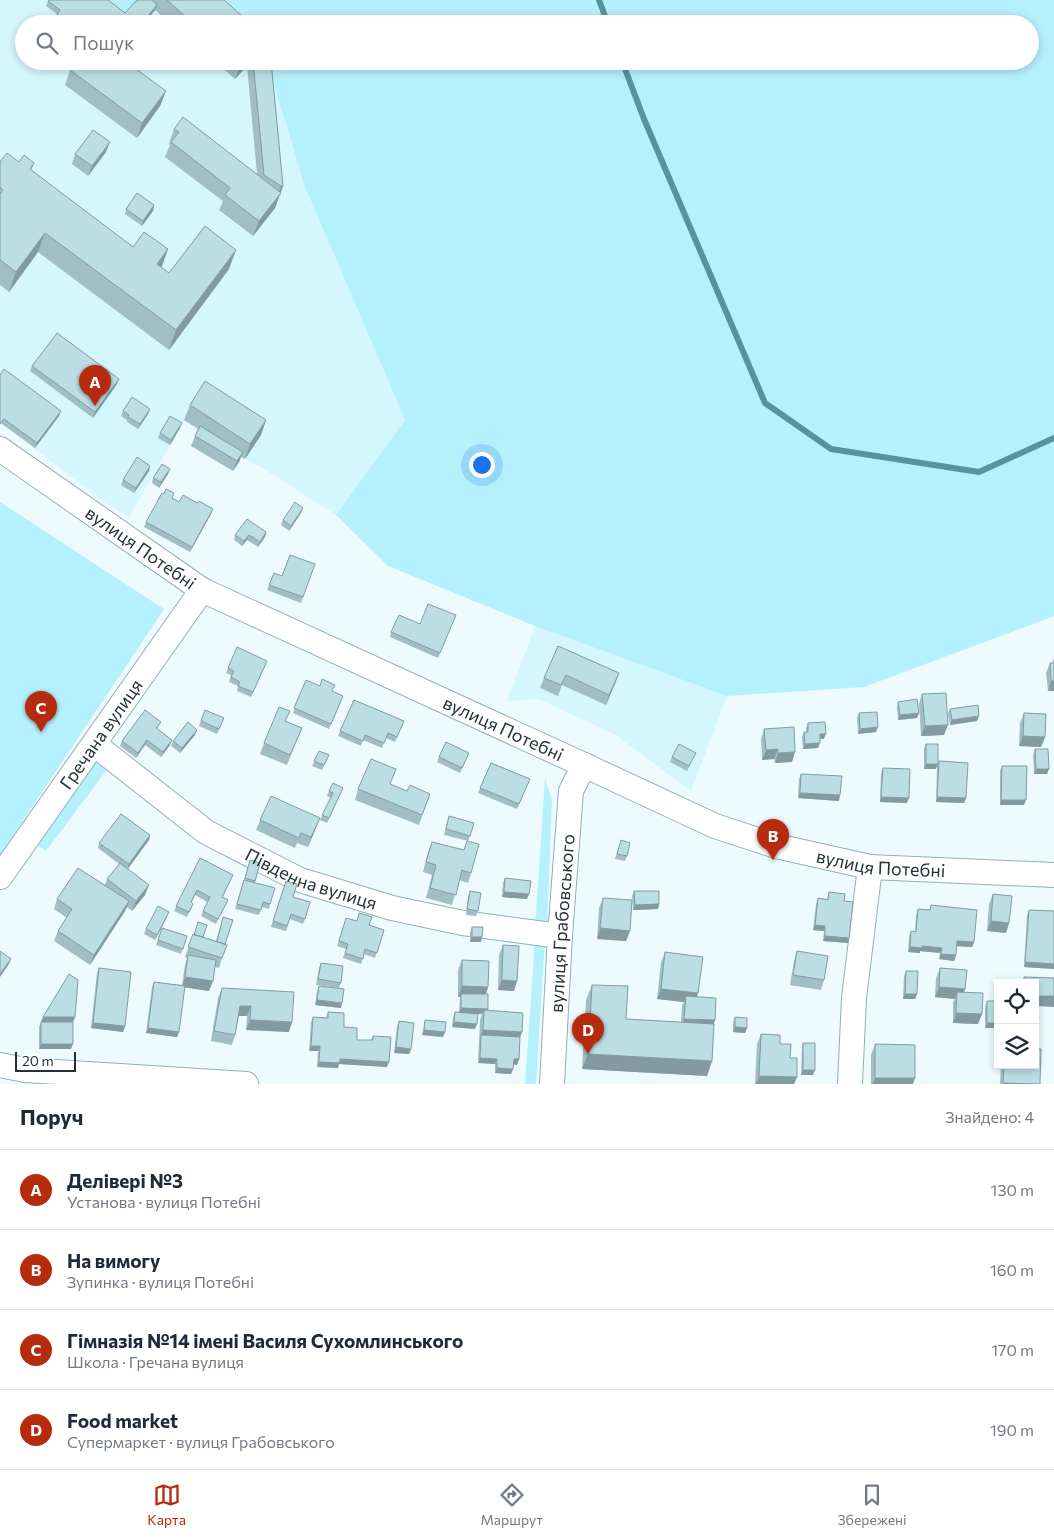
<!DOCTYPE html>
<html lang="uk">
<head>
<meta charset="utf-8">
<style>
	body { margin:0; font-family:Commissioner,sans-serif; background:#f6f6f7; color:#1f2937 }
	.controls { position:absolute; right:15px; bottom:15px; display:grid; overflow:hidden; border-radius:0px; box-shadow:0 2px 8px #0003 }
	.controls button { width:45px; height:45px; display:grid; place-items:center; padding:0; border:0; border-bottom:1px solid #e0e1e3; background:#fff; color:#1f2937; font:25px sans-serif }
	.scale { position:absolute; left:15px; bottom:12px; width:61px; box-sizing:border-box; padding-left:5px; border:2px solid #253235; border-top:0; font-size:14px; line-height:18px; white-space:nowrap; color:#253235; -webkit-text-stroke:4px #fff; paint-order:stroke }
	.you { position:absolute; left:481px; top:464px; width:18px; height:18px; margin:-12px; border:4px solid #fff; border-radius:50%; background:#1a73e8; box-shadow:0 0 0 8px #1a73e833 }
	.badge { display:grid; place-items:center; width:32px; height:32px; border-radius:50%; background:#b62b0e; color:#fff; font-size:16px; font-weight:700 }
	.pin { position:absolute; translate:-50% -41px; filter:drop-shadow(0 1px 2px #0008) }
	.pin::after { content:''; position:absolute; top:26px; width:18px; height:15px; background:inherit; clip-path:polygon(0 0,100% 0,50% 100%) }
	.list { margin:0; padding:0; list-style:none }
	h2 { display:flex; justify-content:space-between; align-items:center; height:65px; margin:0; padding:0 20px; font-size:21px }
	h2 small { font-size:16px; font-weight:400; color:#747a83 }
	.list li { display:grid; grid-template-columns:32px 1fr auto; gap:15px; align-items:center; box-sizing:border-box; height:80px; padding:0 20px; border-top:1px solid #e0e1e3 }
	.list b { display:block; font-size:19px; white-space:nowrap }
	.list p { margin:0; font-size:16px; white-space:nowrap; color:#747a83 }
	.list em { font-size:16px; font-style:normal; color:#747a83 }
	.icon { flex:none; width:28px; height:28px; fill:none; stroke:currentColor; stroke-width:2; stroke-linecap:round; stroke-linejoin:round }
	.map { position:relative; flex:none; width:1054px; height:1084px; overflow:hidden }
	.search { position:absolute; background:#fff; box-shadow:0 2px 8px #0003; left:15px; right:15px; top:15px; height:55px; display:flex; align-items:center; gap:12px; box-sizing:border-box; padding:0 18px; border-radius:28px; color:#747a83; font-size:19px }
	.sheet { height:385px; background:#fff }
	nav { display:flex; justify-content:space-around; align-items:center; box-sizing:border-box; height:70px; border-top:1px solid #e0e1e3; background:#fff; font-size:14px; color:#747a83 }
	nav a { display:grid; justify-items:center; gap:2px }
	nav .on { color:#b62b0e }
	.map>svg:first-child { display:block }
	.built { fill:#d4f6fe }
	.green { fill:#b5f0fd }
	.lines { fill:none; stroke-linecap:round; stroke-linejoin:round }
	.stream { stroke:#5494a2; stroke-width:6 }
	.minor-casing { stroke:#90b0b7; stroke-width:26 }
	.minor { stroke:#fff; stroke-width:24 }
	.wall { fill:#a1bec4 }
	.shaded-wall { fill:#839ba0 }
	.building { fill:#bbdde4; stroke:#839ba0 }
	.labels { text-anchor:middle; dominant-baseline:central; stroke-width:5; stroke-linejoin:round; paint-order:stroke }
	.street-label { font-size:18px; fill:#253235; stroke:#fff }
</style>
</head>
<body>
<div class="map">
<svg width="1054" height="1084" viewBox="0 0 1054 1084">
	<rect width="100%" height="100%" fill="#eefbfe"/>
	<!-- built -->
	<path class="built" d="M 0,0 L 139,0 L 229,24 L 24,24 L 24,61 L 267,61 L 305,187 L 405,420 L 336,515 L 264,469 L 245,459 L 184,420 L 129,517 L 108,505 L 2,424 L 0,427 Z
		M 535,626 L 727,696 L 691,791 L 614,734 L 538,699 L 507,701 Z"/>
	<!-- green -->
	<path class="green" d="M 99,0 L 139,0 L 124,18 Z
		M 202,0 L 1054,0 L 1054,616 L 864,687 L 727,696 L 535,626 L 388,566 L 336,515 L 405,420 L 305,187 L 267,61 L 1030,61 L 1030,24 L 229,24 Z
		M 0,502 L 164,609 L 0,855 Z
		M 99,759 L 109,767 L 46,851 L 36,844 Z
		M 545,778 L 552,800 L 547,924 L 535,929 Z
		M 535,938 L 545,939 L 536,1084 L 525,1084 Z"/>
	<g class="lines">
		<!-- stream -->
		<path class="stream" d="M 599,0 L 608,24
			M 622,61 L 644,119 L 765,403 L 831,449 L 979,472 L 1054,438"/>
		<defs>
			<g id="minor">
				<path id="s1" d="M 0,449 L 202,590 L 584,765 L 715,826 L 776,846 L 870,867 L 1054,875"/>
				<path id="s2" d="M 94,744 L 206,832 L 300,880 L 392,908 L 463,923 L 560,936"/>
				<path id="s3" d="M 0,877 L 202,590"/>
				<path d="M 0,1065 L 25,1070 L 246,1084"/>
				<path id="s4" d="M 552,1084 L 560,936 L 571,791 L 584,765"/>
				<path d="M 850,1084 L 854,998 L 870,867"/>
			</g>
		</defs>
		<!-- minor casing -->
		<use href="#minor" class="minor-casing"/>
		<!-- minor -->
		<use href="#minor" class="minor"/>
	</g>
	<!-- wall -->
	<path class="wall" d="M 153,0 L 224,0 L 251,24 L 171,24 L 155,10 L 144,24 L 69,24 L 66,21 L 64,24 L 61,24 L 55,19 L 57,14 L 46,6 L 48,1 L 125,13 L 153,1 Z
		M 214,61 L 271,61 L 283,186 L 275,208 L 253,236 L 219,210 L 223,201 L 165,157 L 170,145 L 169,144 L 174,129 L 257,174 L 247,66 L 235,79 Z
		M 70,70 L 166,91 L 160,106 L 137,138 L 65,85 Z
		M 106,152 L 88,176 L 72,164 L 75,154 Z
		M 0,162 L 19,162 L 34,163 L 31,171 L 133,247 L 168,249 L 161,267 L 169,273 L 229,269 L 169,350 L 38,252 L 9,292 L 0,285 Z
		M 154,205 L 153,211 L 142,226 L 125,214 L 126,209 Z
		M 32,366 L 117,384 L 93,418 L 30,371 Z
		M 0,375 L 59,416 L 35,448 L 2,424 Z
		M 190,405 L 266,420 L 261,435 L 245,459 L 241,457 L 239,462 L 233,471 L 191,446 L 195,436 L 198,429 L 184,420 Z
		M 150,409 L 148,414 L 138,429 L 127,422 L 127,420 L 121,416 L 123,411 Z
		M 180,428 L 170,445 L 158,438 L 160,433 Z
		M 149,471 L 134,493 L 121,485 L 123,480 Z
		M 168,474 L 159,488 L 152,483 L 153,478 Z
		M 172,499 L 179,502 L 211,514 L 190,552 L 144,527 L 146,522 Z
		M 301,513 L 289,531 L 281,525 L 283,520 Z
		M 266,532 L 265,537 L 258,547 L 247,540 L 242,546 L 234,540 L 235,535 Z
		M 315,564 L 301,603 L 267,590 L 274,573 L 282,576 Z
		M 456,615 L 438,658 L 390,637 L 391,632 L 420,624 Z
		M 558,646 L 619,673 L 606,705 L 562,685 L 558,696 L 540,688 L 544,678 Z
		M 1054,658 L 1054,691 L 1048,691 L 1046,673 L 1050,663 L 1052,663 Z
		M 265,666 L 251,697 L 237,691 L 238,686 L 229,682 L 231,675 L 226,673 L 228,668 Z
		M 306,680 L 343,696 L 329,729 L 293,713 Z
		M 922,694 L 944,735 L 921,736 L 919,704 Z
		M 354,700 L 404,721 L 395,742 L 386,738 L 382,748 L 363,740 L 361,746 L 338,736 Z
		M 898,702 L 919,713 L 917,718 L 898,720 L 897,707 Z
		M 950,709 L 977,721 L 950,725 L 948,714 Z
		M 205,710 L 224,718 L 217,734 L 199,726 Z
		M 859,713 L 876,732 L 858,734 L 857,718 Z
		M 1024,713 L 1045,737 L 1041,747 L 1019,746 L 1020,723 Z
		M 161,722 L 157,729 L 170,745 L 161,757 L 145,745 L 136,758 L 120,746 L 122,741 Z
		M 286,722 L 302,728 L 287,765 L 260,754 L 264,743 Z
		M 808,723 L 824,739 L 820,739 L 818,748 L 803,749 L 802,737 L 804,732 L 806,732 L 806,728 Z
		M 764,729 L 792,762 L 775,763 L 774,759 L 762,760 L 761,739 Z
		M 195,735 L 180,753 L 171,746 L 173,741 Z
		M 926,744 L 936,769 L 924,769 L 924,749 Z
		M 1035,749 L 1047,774 L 1034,774 L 1033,755 Z
		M 319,751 L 329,755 L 322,770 L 312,766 Z
		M 696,753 L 687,771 L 670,762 L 672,757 Z
		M 439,757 L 467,758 L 460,773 L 437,762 Z
		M 939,761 L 966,798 L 964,803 L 936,802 L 937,766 Z
		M 491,763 L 530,779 L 517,809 L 478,793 Z
		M 1002,766 L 1024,805 L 1000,805 L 1000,771 Z
		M 883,768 L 907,803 L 880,802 L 881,773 Z
		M 801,774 L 839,801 L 798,798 L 799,779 Z
		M 390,784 L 407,791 L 430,794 L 419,825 L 355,800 L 358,789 Z
		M 343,788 L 327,823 L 320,820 L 331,798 L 327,796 L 329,791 Z
		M 449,816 L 470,836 L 468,841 L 444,835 Z
		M 320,818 L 308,847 L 297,843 L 295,848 L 256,830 L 260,820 Z
		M 150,835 L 149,840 L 128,868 L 145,895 L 132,911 L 127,907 L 125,911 L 90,965 L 54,941 L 58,931 L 67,918 L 54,909 L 57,899 L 105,885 L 107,879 L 119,864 L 98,848 L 99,843 Z
		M 621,840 L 627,856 L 625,861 L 615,859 Z
		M 467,841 L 471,873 L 468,883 L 459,880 L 452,905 L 426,898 L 432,875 L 423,872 L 428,852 L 432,842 L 464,850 Z
		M 200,858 L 233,875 L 223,897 L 228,900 L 216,924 L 201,916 L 207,902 L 195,895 L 191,903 L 193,904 L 191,909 L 187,917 L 174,911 Z
		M 250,860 L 260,863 L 255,883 L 270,904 L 269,909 L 262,907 L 259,915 L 235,909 Z
		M 505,878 L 527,899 L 502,897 L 503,883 Z
		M 286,881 L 293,897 L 305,919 L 303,924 L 290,919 L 286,931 L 271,927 Z
		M 470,891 L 478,911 L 476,916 L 466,915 L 468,896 Z
		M 634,891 L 659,904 L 658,909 L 633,910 L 632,896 Z
		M 829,892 L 844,901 L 849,938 L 848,943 L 823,941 L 824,931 L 813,930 L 816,904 L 818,898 L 827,899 Z
		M 993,894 L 1009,923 L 1006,933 L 987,931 L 989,904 Z
		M 603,898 L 630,931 L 626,941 L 597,939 L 599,908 Z
		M 931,905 L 974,942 L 972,947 L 957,946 L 956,955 L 954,961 L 939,959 L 940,953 L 920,951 L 920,953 L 908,952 L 909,936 L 911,931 L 915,932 L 916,915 L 918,909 L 929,910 Z
		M 1029,910 L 1054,911 L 1054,969 L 1024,967 L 1027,915 Z
		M 167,917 L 155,940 L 144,934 L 146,929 Z
		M 223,917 L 226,944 L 222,958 L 219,968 L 215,967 L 209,991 L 185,987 L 177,1037 L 146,1033 L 152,987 L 154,982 L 182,985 L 185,965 L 187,958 L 185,957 L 193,934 L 216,941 Z
		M 346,918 L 384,930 L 375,958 L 364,954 L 361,964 L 343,958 L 346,949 L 337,946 Z
		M 472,927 L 481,942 L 470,942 L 470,932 Z
		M 162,928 L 187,936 L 181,954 L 156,945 Z
		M 503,945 L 514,991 L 498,990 L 499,955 Z
		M 797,951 L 824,980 L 821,990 L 790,985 L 794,961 Z
		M 665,952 L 715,1020 L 714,1024 L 712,1061 L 707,1076 L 582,1069 L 586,1000 L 592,985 L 626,1019 L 681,1022 L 682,1006 L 684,1002 L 657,999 L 661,962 Z
		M 462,960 L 488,987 L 486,994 L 487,1010 L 522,1032 L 520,1037 L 519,1059 L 517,1065 L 513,1064 L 513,1069 L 511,1074 L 495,1073 L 495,1064 L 478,1063 L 480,1020 L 482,1014 L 470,1014 L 475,1029 L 452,1027 L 453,1018 L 455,1012 L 459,1013 L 460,999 L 460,997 L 458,997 L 458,970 Z
		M 321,963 L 341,983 L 339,988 L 316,985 L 319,968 Z
		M 99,968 L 125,1026 L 123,1032 L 91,1028 L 97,973 Z
		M 940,968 L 965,989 L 964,992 L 982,1014 L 978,1024 L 953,1023 L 953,1002 L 955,999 L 935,997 L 936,978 Z
		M 906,971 L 917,994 L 915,999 L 903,999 L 904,976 Z
		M 319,986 L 341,1008 L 315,1005 L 317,991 Z
		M 222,988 L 289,1032 L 246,1030 L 247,1016 L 239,1016 L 235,1035 L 232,1045 L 211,1041 L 218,998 Z
		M 987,1001 L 998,1001 L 985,1028 L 985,1006 Z
		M 328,1012 L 357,1040 L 371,1040 L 373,1036 L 387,1067 L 339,1064 L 338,1068 L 317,1067 L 318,1051 L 309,1051 L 311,1022 L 313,1017 L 326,1018 Z
		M 43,1017 L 75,1017 L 73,1022 L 71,1049 L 39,1049 L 39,1027 Z
		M 735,1017 L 747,1028 L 745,1033 L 733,1032 L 733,1022 Z
		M 425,1020 L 445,1032 L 443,1037 L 422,1035 Z
		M 399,1021 L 411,1049 L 409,1054 L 394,1053 L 397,1026 Z
		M 761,1034 L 780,1044 L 797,1077 L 794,1084 L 755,1084 L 757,1044 Z
		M 803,1043 L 813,1075 L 801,1075 L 802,1048 Z
		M 875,1044 L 913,1084 L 871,1084 L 871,1055 Z
		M 1001,1065 L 1035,1065 L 1040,1084 L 1000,1084 Z"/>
	<!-- shaded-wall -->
	<path class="shaded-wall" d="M 157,5 L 155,10 L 144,24 L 141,24 Z
		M 243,61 L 249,61 L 247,66 L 235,79 L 241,64 Z
		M 166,91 L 160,106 L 137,138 L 142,123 Z
		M 110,142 L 106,152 L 88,176 L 92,166 Z
		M 281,186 L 283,186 L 275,208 L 253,236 L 259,221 L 276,199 Z
		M 154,205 L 153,211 L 142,226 L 143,221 Z
		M 45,233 L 38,252 L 9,292 L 16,272 Z
		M 168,249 L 161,269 L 157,264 Z
		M 236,250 L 229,269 L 169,350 L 176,330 Z
		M 119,379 L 117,384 L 93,418 L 95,412 Z
		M 150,409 L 148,414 L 138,429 L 140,424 Z
		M 61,411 L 59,416 L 35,448 L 37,443 Z
		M 266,420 L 261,435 L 245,459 L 250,444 Z
		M 182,423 L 180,428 L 170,445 L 171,440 Z
		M 243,452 L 239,462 L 233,471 L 237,461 Z
		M 150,466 L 149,471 L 134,493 L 136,488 Z
		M 170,469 L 168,474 L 159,488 L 161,482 Z
		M 303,508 L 301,513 L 289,531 L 291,526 Z
		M 213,509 L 211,514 L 190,552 L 192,547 Z
		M 266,532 L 265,537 L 258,547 L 260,542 Z
		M 249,535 L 247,540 L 242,546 L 244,541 Z
		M 619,673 L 615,684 L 606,705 L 609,695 Z
		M 1051,681 L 1054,681 L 1054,691 L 1048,691 Z
		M 919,713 L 917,718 L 898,720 L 900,715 Z
		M 979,716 L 977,721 L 950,725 L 952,720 Z
		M 948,725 L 944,735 L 921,736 L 925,726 Z
		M 878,727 L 876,732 L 858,734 L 860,729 Z
		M 197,730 L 195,735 L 180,753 L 182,748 Z
		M 820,734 L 826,734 L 824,739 L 818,739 Z
		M 1023,736 L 1045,737 L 1041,747 L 1019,746 Z
		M 147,740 L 145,745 L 136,758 L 138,753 Z
		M 172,740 L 170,745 L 161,757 L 163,752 Z
		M 820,743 L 818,748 L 803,749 L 805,744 Z
		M 778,749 L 774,759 L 762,760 L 766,750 Z
		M 795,752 L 792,762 L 775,763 L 778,753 Z
		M 926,764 L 938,764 L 936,769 L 924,769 Z
		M 1036,769 L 1049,769 L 1047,774 L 1034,774 Z
		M 800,793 L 840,795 L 839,801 L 798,798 Z
		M 881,797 L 909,798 L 907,803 L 880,802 Z
		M 937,797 L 966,798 L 964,803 L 936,802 Z
		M 1001,800 L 1026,800 L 1024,805 L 1000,805 Z
		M 320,818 L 316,828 L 308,847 L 311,837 Z
		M 150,835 L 149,840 L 127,870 L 129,864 Z
		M 149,885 L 145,895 L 132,911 L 136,901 Z
		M 504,892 L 529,894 L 527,899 L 502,897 Z
		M 129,901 L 125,911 L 90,965 L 94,955 Z
		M 659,904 L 658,909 L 633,910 L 635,905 Z
		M 169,912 L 167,917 L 155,940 L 157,935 Z
		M 991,921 L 1009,923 L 1006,933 L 987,931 Z
		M 815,925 L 825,926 L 824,931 L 813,930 Z
		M 600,928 L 630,931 L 626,941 L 597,939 Z
		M 825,936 L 849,938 L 848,943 L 823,941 Z
		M 472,937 L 482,937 L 481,942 L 470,942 Z
		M 957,941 L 974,942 L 972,947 L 956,946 Z
		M 922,946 L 942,948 L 940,953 L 920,951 L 920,953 L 908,952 L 910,947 Z
		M 941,954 L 956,955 L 954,961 L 939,959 Z
		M 11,959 L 9,964 L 0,977 L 0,974 Z
		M 1025,962 L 1054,964 L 1054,969 L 1024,967 Z
		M 185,977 L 213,981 L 209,991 L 182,987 Z
		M 502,980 L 517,981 L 514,991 L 498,990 Z
		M 462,986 L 488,987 L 485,997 L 461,994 L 460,997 L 458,997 Z
		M 939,987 L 965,989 L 962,999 L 957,992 L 955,999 L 935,997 Z
		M 661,989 L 698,993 L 695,1003 L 686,996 L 684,1002 L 657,999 Z
		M 905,994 L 917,994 L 915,999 L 903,999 Z
		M 1035,996 L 1054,996 L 1054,1007 L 1035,1006 Z
		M 317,1000 L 342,1003 L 341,1008 L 315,1005 Z
		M 240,1006 L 251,1006 L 247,1016 L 237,1016 Z
		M 461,1008 L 488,1009 L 486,1014 L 484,1010 L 482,1014 L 459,1013 Z
		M 956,1013 L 982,1014 L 978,1024 L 953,1023 Z
		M 43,1017 L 75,1017 L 71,1027 L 41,1022 Z
		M 684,1019 L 715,1020 L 711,1031 L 681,1029 Z
		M 250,1020 L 292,1022 L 289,1032 L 246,1030 Z
		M 454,1022 L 477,1024 L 475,1029 L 452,1027 Z
		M 93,1023 L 125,1026 L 123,1032 L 91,1028 Z
		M 987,1023 L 998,1023 L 998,1028 L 985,1028 Z
		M 735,1027 L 747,1028 L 745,1033 L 733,1032 Z
		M 148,1028 L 179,1032 L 177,1037 L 146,1033 Z
		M 424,1030 L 445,1032 L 443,1037 L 422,1035 Z
		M 483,1030 L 522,1032 L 518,1043 L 481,1035 L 479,1040 Z
		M 41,1044 L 73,1044 L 71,1049 L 39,1049 Z
		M 311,1046 L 320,1046 L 318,1051 L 309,1051 Z
		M 396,1047 L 411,1049 L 409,1054 L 394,1053 Z
		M 588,1054 L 712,1061 L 707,1076 L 582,1069 Z
		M 480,1058 L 497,1059 L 495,1064 L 478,1063 Z
		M 340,1059 L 389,1062 L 387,1067 L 339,1064 L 338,1068 L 317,1067 L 319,1062 Z
		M 514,1059 L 519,1059 L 517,1065 L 512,1064 Z
		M 497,1068 L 513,1069 L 511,1074 L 495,1073 Z
		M 803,1070 L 815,1070 L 813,1075 L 801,1075 Z
		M 759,1076 L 797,1077 L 794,1084 L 756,1084 Z
		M 875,1078 L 915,1078 L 913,1084 L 873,1084 Z
		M 1003,1083 L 1040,1084 L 1003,1084 Z"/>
	<!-- building -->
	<path class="building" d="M 49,0 L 108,0 L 125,13 L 137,0 L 152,0 L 157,5 L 141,24 L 107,24 L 100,19 L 97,24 L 78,24 L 68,16 L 65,20 L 57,14 L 60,10 L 48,1 Z
		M 167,0 L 224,0 L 251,24 L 194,24 Z
		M 77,61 L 125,61 L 166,91 L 142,123 L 70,70 Z
		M 237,61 L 243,61 L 241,64 Z
		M 253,61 L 271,61 L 283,186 L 281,186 L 264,175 Z
		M 183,117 L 281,193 L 259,221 L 225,195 L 230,188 L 171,142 L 179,132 L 174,129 Z
		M 93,130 L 110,142 L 92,166 L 75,154 Z
		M 7,153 L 19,162 L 24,155 L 34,163 L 30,169 L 133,247 L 144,232 L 168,249 L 157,264 L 169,273 L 205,226 L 236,250 L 176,330 L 45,233 L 16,272 L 0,260 L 0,194 L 3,190 L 0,187 L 0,162 Z
		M 137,193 L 154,205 L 143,221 L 126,209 Z
		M 57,333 L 119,379 L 95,412 L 32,366 Z
		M 4,369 L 61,411 L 37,443 L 4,419 L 0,424 L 0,375 Z
		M 205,381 L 266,420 L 250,444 L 190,405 Z
		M 132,397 L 150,409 L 140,424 L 128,417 L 129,415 L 123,411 Z
		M 170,416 L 182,423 L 171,440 L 160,433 Z
		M 200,426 L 243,452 L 237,461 L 195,436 Z
		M 137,457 L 150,466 L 136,488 L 123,480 Z
		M 162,464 L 170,469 L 161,482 L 153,478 Z
		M 166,489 L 174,493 L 172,498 L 179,502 L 183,495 L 197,503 L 199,501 L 213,509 L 192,547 L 146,522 L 162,493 L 164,494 Z
		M 295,502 L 303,508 L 291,526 L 283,520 Z
		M 247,519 L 266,532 L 260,542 L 249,535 L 244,541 L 235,535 Z
		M 290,555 L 315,564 L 303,597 L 269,585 L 274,573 L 282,576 Z
		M 428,604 L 456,615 L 440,653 L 391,632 L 399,615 L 420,624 Z
		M 558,646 L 619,673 L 609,695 L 566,675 L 561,685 L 544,678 Z
		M 237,647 L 267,661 L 253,692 L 238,686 L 240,682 L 231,677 L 234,671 L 228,668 Z
		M 1050,663 L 1054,663 L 1054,681 L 1051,681 Z
		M 322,679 L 335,685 L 332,691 L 343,696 L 331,724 L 294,708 L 306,680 L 320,686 Z
		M 946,693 L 948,725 L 925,726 L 922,694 Z
		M 917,699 L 919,713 L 900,715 L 898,702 Z
		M 354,700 L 404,721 L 397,737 L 388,733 L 384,743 L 365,735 L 363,741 L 340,731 Z
		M 978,705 L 979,716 L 952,720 L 950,709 Z
		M 279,707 L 290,711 L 285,721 L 302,728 L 290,755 L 264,743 Z
		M 145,710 L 161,722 L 156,728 L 172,740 L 163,752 L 147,740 L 138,753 L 122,741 Z
		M 205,710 L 224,718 L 219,729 L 201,721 Z
		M 877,712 L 878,727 L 860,729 L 859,713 Z
		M 1024,713 L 1046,714 L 1045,737 L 1023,736 Z
		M 188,722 L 197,730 L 182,748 L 173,741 Z
		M 825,722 L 826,734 L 820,734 L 820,743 L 805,744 L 804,732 L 808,732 L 808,723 Z
		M 794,727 L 795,752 L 778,753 L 778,749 L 766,750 L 764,729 Z
		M 446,742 L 469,753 L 462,768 L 439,757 Z
		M 679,744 L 696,753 L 689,766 L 672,757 Z
		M 926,744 L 938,744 L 938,764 L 926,764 Z
		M 1035,749 L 1048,749 L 1049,769 L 1036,769 Z
		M 319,751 L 329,755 L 324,765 L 314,761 Z
		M 371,759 L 396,769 L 390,784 L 407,791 L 410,785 L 430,794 L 422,815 L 358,789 Z
		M 939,761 L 968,763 L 966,798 L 937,797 Z
		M 491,763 L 530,779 L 519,804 L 480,788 Z
		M 1002,766 L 1027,766 L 1026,800 L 1001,800 Z
		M 883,768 L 910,769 L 909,798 L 881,797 Z
		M 801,774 L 842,776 L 840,795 L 800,793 Z
		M 333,783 L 343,788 L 329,818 L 322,815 L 333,793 L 329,791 Z
		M 271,796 L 320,818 L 311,837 L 301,833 L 299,838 L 260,820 Z
		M 121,814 L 150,835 L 129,864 L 99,843 Z
		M 449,816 L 474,823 L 470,836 L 446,829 Z
		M 621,840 L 630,843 L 627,856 L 617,854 Z
		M 467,841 L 479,844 L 471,873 L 462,870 L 456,895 L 430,888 L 436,865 L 426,862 L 432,842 L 464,850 Z
		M 200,858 L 233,875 L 222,897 L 228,900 L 218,919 L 203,911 L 210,897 L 197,890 L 191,902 L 193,904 L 189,912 L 176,906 Z
		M 250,860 L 260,863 L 255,881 L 245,878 Z
		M 120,863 L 149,885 L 136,901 L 107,879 Z
		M 78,868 L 129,901 L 94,955 L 58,931 L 72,909 L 57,899 Z
		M 505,878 L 531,881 L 529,894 L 504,892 Z
		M 244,880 L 275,888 L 270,904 L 263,902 L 261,910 L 237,904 Z
		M 286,881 L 297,884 L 293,897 L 310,902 L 305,919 L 291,914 L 287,926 L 273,921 Z
		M 470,891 L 481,893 L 478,911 L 467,909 Z
		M 634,891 L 659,891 L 659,904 L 635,905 Z
		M 829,892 L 845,894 L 844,901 L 853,902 L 849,938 L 825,936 L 825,926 L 815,925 L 818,898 L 828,900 Z
		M 993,894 L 1012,896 L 1009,923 L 991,921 Z
		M 603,898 L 632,900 L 630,931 L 600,928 Z
		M 931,905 L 977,910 L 974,942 L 957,941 L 956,955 L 941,954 L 942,948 L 922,946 L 922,948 L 910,947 L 911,931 L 916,932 L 918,909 L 930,910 Z
		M 158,906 L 169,912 L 157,935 L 146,929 Z
		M 1029,910 L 1054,911 L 1054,964 L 1025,962 Z
		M 359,913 L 372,917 L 369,925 L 384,930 L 377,953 L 365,949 L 363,959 L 345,953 L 348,944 L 339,941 L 346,918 L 357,921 Z
		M 223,917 L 233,920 L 225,944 L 217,942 Z
		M 198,922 L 207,925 L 203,937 L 194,935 Z
		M 472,927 L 483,927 L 482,937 L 472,937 Z
		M 162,928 L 187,936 L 183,949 L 158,940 Z
		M 193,934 L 227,945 L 222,958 L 188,947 Z
		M 503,945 L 519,946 L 517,981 L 502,980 Z
		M 0,951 L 11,959 L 0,974 Z
		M 797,951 L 828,956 L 824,980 L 793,975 Z
		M 665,952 L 703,957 L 698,993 L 661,989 Z
		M 188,955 L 216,960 L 213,981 L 185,977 Z
		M 462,960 L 489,961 L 488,987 L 462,986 Z
		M 321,963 L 343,966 L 341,983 L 318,979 Z
		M 99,968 L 131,972 L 125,1026 L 93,1023 Z
		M 940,968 L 967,970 L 965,989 L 939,987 Z
		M 906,971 L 918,971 L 917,994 L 905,994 Z
		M 69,974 L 78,980 L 75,1017 L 43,1017 Z
		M 1024,977 L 1054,978 L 1054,996 L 1035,996 L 1035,983 L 1024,983 Z
		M 154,982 L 185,986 L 179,1032 L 148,1028 Z
		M 592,985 L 628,986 L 626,1019 L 714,1024 L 712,1061 L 588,1054 Z
		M 319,986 L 344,989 L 342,1003 L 317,1000 Z
		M 222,988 L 294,992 L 292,1022 L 250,1020 L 251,1006 L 240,1006 L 235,1035 L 214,1031 Z
		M 957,992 L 983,993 L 982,1014 L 956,1013 Z
		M 461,994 L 488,994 L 488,1009 L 461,1008 Z
		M 686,996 L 716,998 L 715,1020 L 684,1019 Z
		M 987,1001 L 998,1001 L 998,1023 L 987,1023 Z
		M 484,1010 L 523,1013 L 522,1032 L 483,1030 Z
		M 328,1012 L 344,1013 L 344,1027 L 357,1028 L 357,1040 L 373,1040 L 373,1036 L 391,1037 L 389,1062 L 340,1059 L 340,1063 L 319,1062 L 320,1046 L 311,1046 L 313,1017 L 328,1018 Z
		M 455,1012 L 478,1014 L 477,1024 L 454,1022 Z
		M 735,1017 L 747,1018 L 747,1028 L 735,1027 Z
		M 425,1020 L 446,1022 L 445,1032 L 424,1030 Z
		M 399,1021 L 414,1023 L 411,1049 L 396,1047 Z
		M 41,1022 L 73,1022 L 73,1044 L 41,1044 Z
		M 761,1034 L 780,1035 L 780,1044 L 791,1044 L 790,1058 L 797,1058 L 797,1077 L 759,1076 Z
		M 481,1035 L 520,1037 L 519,1059 L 514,1059 L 513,1069 L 497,1068 L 497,1059 L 480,1058 Z
		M 803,1043 L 815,1043 L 815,1070 L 803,1070 Z
		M 875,1044 L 915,1045 L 915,1078 L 875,1078 Z
		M 1035,1048 L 1041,1049 L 1040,1084 L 1003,1083 L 1004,1065 L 1035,1065 Z"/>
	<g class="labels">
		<!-- street labels -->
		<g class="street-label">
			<text stroke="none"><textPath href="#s1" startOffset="172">вулиця Потебні</textPath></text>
			<text stroke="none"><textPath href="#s1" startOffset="578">вулиця Потебні</textPath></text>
			<text stroke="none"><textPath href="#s3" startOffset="175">Гречана вулиця</textPath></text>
			<text stroke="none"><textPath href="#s1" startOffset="982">вулиця Потебні</textPath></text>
			<text stroke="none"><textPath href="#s2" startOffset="258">Південна вулиця</textPath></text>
			<text stroke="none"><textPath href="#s4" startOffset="161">вулиця Грабовського</textPath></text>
		</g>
	</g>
</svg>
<div class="controls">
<button><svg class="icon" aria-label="locate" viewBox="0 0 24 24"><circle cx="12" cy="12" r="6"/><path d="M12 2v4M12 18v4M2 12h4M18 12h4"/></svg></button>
<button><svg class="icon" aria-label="layers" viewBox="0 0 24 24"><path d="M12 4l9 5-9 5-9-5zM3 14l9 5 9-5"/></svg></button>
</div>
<div class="scale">20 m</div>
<div class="you"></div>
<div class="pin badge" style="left:95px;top:406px">A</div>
<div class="pin badge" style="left:773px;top:860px">B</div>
<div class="pin badge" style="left:41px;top:732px">C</div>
<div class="pin badge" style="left:588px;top:1054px">D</div>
<div class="search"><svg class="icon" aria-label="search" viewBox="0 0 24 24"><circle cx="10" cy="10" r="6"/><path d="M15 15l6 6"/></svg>Пошук</div>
</div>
<section class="sheet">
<h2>Поруч<small>Знайдено: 4</small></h2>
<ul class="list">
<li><span class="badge">A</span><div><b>Делівері №3</b><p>Установа · вулиця Потебні</p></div><em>130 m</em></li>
<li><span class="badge">B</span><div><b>На вимогу</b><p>Зупинка · вулиця Потебні</p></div><em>160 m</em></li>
<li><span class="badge">C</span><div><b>Гімназія №14 імені Василя Сухомлинського</b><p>Школа · Гречана вулиця</p></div><em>170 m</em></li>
<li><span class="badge">D</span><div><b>Food market</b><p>Супермаркет · вулиця Грабовського</p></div><em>190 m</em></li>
</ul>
</section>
<nav>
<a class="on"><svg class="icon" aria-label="map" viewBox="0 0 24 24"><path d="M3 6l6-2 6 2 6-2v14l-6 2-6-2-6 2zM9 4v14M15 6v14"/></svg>Карта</a>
<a><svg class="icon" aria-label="directions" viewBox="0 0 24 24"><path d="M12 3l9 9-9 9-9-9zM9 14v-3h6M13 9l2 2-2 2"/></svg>Маршрут</a>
<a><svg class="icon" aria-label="saved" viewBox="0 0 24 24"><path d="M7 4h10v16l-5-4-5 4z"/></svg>Збережені</a>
</nav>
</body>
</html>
